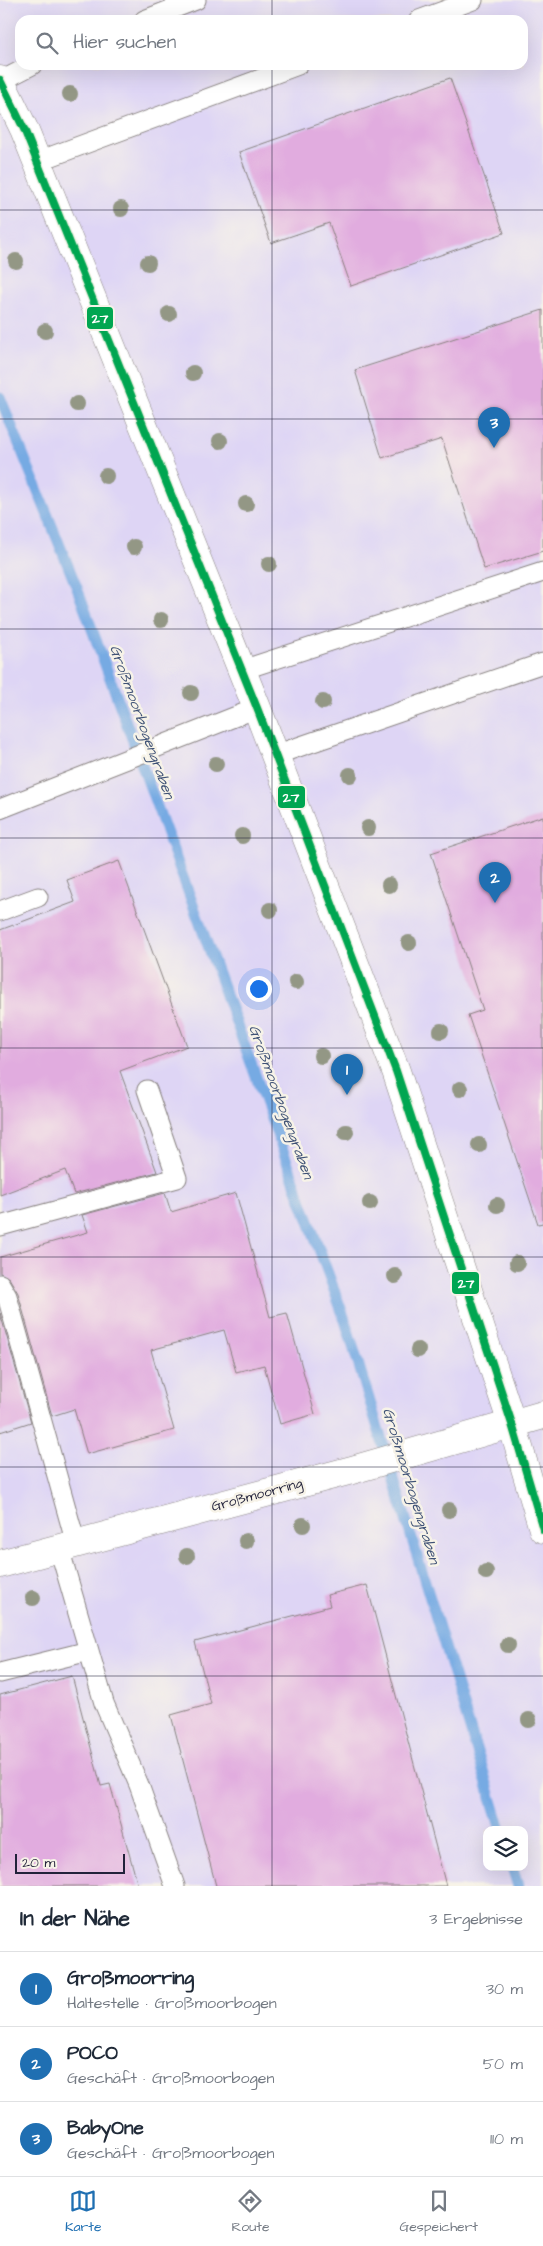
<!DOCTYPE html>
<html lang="de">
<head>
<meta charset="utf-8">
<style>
	body { margin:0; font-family:"Architects Daughter",sans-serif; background:#f2f2f3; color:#1f2937 }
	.controls { position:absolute; right:15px; bottom:15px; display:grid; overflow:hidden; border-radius:10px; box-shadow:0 5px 20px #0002 }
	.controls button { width:45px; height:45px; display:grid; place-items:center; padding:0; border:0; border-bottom:1px solid #e0e1e3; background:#fff; color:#1f2937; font:25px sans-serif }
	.scale { position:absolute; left:15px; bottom:12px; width:110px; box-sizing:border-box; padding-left:5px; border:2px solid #22223b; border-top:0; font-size:14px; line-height:18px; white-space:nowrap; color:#22223b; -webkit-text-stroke:4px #f7f3e8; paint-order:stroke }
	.you { position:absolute; left:258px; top:988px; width:18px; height:18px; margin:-12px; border:4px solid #fff; border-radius:50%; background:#1a73e8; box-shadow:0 0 0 8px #1a73e833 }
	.badge { display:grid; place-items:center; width:32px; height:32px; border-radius:50%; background:#1f6fb2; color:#fff; font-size:16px; font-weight:700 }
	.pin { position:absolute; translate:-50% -41px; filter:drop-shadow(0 1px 2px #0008) }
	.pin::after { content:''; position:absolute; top:26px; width:18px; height:15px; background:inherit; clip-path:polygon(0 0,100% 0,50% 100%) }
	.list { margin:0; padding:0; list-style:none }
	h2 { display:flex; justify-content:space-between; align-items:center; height:65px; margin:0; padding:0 20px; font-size:21px }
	h2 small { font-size:16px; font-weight:400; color:#747a83 }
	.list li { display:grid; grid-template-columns:32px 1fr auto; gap:15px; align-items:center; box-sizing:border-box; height:75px; padding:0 20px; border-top:1px solid #e0e1e3 }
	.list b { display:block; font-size:19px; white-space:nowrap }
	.list p { margin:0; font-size:16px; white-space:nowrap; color:#747a83 }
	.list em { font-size:16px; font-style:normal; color:#747a83 }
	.icon { flex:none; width:28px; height:28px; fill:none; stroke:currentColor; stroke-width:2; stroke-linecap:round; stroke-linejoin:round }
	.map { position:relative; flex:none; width:543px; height:1886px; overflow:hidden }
	.search { position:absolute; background:#fff; box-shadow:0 5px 20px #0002; left:15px; right:15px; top:15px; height:55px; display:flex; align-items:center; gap:12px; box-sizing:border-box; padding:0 18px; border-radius:15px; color:#747a83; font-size:19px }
	.sheet { height:290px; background:#fff }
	nav { display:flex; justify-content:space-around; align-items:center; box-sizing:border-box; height:70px; border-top:1px solid #e0e1e3; background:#fff; font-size:14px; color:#747a83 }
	nav a { display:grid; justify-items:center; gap:2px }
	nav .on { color:#1f6fb2 }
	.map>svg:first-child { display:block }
	.built { fill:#ded5f5; fill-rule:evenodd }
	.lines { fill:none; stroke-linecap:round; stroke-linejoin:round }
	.stream { stroke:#76aae3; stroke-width:11 }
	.building { fill:#e1acdf }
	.lane-casing { stroke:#888280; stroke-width:21 }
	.street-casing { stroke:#888280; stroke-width:29 }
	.secondary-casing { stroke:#888280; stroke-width:29 }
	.lane { stroke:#fff; stroke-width:19 }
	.street { stroke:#fff; stroke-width:28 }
	.secondary { stroke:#fff; stroke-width:28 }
	.bus-1-casing { stroke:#f7f3e8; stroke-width:11 }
	.bus-1 { stroke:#00a651; stroke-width:8 }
	.tree { fill:#939785 }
	.grid { fill:none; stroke:#22223b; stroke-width:1; stroke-opacity:0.55 }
	.labels { text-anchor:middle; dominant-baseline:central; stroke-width:5; stroke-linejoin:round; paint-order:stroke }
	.street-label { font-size:14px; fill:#22223b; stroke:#f7f3e8 }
	.water-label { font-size:15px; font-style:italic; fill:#3f5276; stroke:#f7f3e8 }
	.line-badge { stroke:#f7f3e8; stroke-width:2 }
	.badge-label { font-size:14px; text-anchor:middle; font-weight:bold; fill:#fff }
</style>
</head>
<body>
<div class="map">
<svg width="543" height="1886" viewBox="0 0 543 1886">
	<rect width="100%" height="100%" fill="#f7f3e8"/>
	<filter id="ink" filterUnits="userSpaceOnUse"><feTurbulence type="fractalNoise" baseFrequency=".02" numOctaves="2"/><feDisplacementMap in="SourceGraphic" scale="10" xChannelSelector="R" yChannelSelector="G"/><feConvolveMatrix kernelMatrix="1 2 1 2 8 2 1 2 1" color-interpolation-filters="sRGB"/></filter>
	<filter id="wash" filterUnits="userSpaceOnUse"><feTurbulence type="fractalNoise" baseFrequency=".0096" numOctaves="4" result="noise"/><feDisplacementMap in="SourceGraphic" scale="20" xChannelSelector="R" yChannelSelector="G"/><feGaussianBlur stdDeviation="1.12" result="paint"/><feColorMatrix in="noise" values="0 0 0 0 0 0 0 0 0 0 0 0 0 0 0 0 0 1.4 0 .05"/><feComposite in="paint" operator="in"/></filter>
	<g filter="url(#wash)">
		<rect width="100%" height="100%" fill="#ede3c4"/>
		<!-- built -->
		<path class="built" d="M 0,0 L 543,0 L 543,1886 L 0,1886 ZM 20,20 L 523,20 L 523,65 L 20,65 ZM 487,1830 L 524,1830 L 524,1867 L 487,1867 Z"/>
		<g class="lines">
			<!-- stream -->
			<path class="stream" d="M 0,397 L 77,588 L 344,1317 L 501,1830
				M 512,1867 L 518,1886"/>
		</g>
		<g id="blocks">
			<!-- building -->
			<path class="building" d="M 450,78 L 504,233 L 351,286 L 329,223 L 271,243 L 239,152 Z
				M 543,310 L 543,551 L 484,569 L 442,439 L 382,458 L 355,370 Z
				M 543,816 L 543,1223 L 538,1224 L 468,1015 L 483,1010 L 431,853 Z
				M 119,861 L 187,1046 L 120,1071 L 157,1172 L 74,1194 L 65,1170 L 0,1195 L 0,930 L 75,902 L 67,880 Z
				M 165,1193 L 171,1212 L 236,1193 L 270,1317 L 287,1313 L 315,1414 L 280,1424 L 264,1365 L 236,1372 L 224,1330 L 151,1350 L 174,1430 L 87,1454 L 74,1409 L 52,1416 L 18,1293 L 9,1278 L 0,1273 L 0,1257 L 88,1232 L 82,1215 Z
				M 0,1313 L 31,1422 L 0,1432 Z
				M 367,1585 L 446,1886 L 216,1886 L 171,1715 L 211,1704 L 195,1642 L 330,1606 L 327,1595 Z
				M 72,1676 L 101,1786 L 110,1784 L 138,1886 L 0,1886 L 0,1695 Z"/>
		</g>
	</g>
	<g filter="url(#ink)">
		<use href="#blocks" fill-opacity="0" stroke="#888280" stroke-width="1"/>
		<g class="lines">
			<defs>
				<path id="lane" d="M 144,20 L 196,0
					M 419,20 L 473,0
					M 1,81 L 32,65
					M 36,162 L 298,65
					M 242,670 L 543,572
					M 275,755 L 543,663
					M 0,809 L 257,708
					M 0,911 L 38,897
					M 0,1226 L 177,1178 L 147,1090
					M 0,1284 L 7,1296 L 76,1544
					M 89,1651 L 104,1703 L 139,1785 L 175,1886
					M 0,1673 L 89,1651 L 59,1548"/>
				<path id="street" d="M 0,1564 L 352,1470 L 543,1415"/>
				<path id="secondary" d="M 0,80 L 24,129 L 257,708 L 396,1071 L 512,1424 L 543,1529"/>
			</defs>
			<!-- lane casing -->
			<use href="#lane" class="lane-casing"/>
			<!-- street casing -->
			<use href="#street" class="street-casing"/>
			<!-- secondary casing -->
			<use href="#secondary" class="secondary-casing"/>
			<!-- lane -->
			<use href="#lane" class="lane"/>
			<!-- street -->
			<use href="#street" class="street"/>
			<!-- secondary -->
			<use href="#secondary" class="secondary"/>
			<defs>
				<path id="bus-1" d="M 0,80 L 24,129 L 257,708 L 396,1071 L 512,1424 L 543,1529"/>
			</defs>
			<!-- bus-1 casing -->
			<use href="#bus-1" class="bus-1-casing"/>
			<!-- bus-1 -->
			<use href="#bus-1" class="bus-1"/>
		</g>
		<!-- trees -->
		<g class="tree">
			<circle cx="70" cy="94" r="8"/>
			<circle cx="121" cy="209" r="8"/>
			<circle cx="16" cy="261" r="8"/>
			<circle cx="148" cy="263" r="8"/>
			<circle cx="169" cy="314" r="8"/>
			<circle cx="45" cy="331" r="8"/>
			<circle cx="193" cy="373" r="8"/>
			<circle cx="77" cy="404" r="8"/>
			<circle cx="220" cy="441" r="8"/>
			<circle cx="106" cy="476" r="8"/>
			<circle cx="246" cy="504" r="8"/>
			<circle cx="134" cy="547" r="8"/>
			<circle cx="269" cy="564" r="8"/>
			<circle cx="161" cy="620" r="8"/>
			<circle cx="191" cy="693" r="8"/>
			<circle cx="323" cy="702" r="8"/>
			<circle cx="216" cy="764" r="8"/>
			<circle cx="350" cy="775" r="8"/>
			<circle cx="368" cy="828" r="8"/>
			<circle cx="242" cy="836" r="8"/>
			<circle cx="389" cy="885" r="8"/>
			<circle cx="270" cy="910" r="8"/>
			<circle cx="409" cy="943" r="8"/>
			<circle cx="296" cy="982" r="8"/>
			<circle cx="441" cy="1031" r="8"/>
			<circle cx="321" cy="1056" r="8"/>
			<circle cx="460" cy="1089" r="8"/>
			<circle cx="346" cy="1132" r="8"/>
			<circle cx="479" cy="1145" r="8"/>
			<circle cx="370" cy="1203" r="8"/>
			<circle cx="497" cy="1205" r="8"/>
			<circle cx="517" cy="1263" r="8"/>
			<circle cx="395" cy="1276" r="8"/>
			<circle cx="418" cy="1350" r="8"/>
			<circle cx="449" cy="1510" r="8"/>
			<circle cx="303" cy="1525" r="8"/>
			<circle cx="246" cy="1541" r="8"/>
			<circle cx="187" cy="1556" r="8"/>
			<circle cx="486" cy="1572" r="8"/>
			<circle cx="33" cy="1598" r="8"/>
			<circle cx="508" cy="1645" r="8"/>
			<circle cx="529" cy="1720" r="8"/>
		</g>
	</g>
	<!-- grid -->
	<path class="grid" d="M 272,0 L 272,20M 272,65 L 272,1886M 0,210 L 543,210M 0,419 L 543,419M 0,629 L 543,629M 0,838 L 543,838M 0,1048 L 543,1048M 0,1257 L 543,1257M 0,1467 L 543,1467M 0,1676 L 543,1676"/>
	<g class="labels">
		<!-- street labels -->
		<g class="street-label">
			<text transform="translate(257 1495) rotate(-15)">Großmoorring</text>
		</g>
		<!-- water labels -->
		<g class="water-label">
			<text transform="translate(142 722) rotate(70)">Großmoorbogengraben</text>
			<text transform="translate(281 1102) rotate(70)">Großmoorbogengraben</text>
			<text transform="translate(411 1486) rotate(73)">Großmoorbogengraben</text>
		</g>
	</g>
	<g class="line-badge">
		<rect x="86" y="306" width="28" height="24" rx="5" fill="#00a651"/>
		<rect x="277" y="785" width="29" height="24" rx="5" fill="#00a651"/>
		<rect x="451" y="1271" width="29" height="24" rx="5" fill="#00a651"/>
	</g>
	<g class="badge-label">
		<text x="100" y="323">27</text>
		<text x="291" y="802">27</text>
		<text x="466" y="1288">27</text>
	</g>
</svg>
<div class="controls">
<button><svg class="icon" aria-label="layers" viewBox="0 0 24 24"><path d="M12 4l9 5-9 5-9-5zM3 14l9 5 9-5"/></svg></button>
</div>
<div class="scale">20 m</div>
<div class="you"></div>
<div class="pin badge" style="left:347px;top:1095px">1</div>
<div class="pin badge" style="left:495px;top:903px">2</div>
<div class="pin badge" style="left:494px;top:448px">3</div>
<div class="search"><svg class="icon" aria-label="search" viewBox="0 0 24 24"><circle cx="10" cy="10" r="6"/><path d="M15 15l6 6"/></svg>Hier suchen</div>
</div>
<section class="sheet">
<h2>In der Nähe<small>3 Ergebnisse</small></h2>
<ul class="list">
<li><span class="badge">1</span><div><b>Großmoorring</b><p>Haltestelle · Großmoorbogen</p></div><em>30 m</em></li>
<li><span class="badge">2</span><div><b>POCO</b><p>Geschäft · Großmoorbogen</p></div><em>50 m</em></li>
<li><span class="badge">3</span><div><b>BabyOne</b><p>Geschäft · Großmoorbogen</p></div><em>110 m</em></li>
</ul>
</section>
<nav>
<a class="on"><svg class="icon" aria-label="map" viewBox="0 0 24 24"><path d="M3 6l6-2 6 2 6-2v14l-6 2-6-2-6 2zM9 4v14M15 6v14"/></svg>Karte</a>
<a><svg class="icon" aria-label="directions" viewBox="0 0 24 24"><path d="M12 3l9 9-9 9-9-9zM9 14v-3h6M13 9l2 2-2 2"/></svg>Route</a>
<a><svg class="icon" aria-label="saved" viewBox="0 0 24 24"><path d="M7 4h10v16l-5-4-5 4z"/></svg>Gespeichert</a>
</nav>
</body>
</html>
